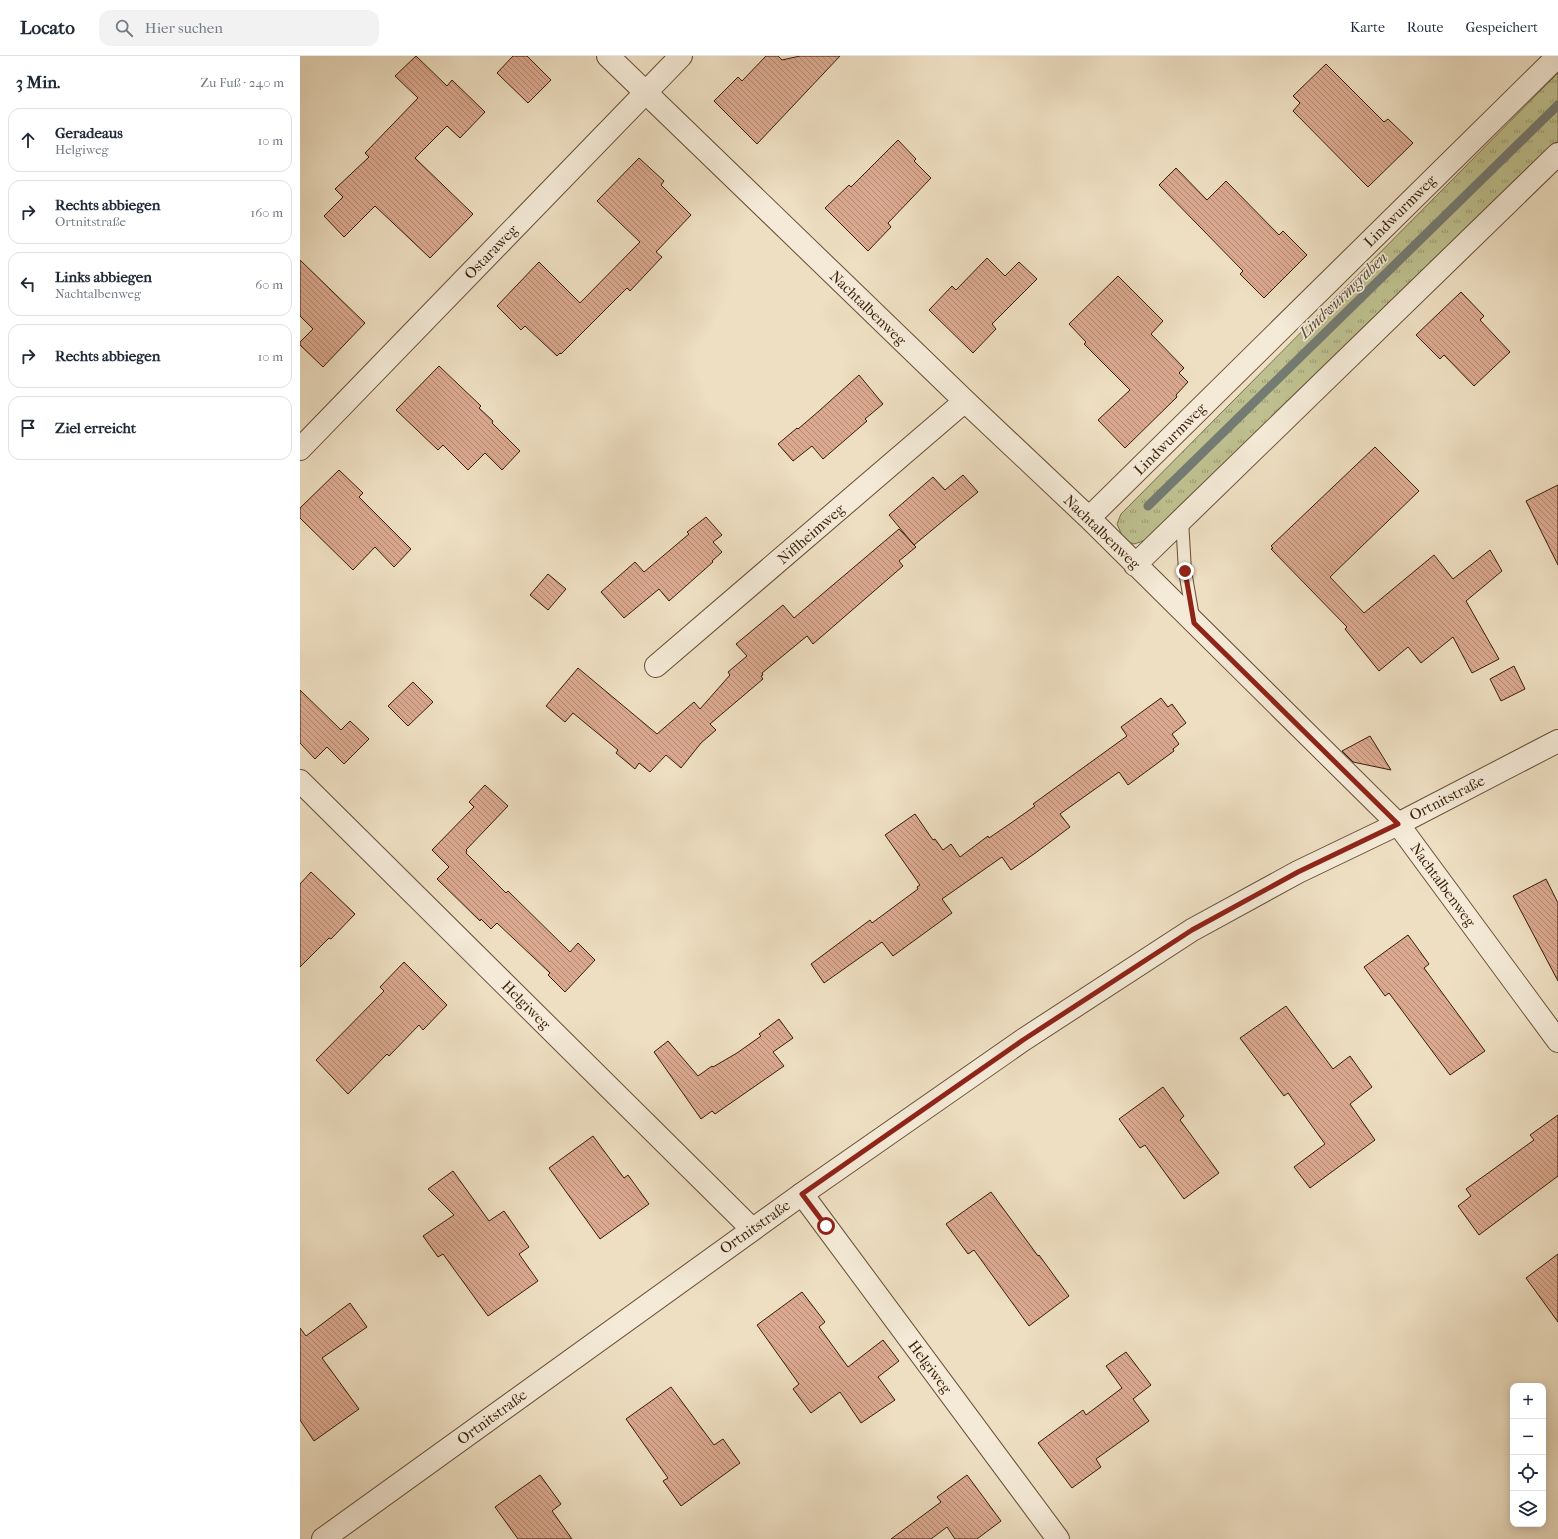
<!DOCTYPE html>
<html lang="de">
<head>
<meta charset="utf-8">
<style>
	body { margin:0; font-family:"IM FELL French Canon",serif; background:#f2f2f3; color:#1f2937 }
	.controls { position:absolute; right:12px; bottom:12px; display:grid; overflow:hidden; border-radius:8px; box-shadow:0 2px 10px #0003 }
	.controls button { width:36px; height:36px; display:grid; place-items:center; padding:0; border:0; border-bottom:1px solid #e0e1e3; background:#fff; color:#1f2937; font:20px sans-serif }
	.stop { position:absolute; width:12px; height:12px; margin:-9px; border:3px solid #8f2418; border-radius:50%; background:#fff }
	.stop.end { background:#8f2418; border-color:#fff; box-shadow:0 1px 4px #0008 }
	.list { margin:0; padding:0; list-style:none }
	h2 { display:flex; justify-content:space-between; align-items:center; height:52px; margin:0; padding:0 16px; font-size:17px }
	h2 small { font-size:13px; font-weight:400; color:#747a83 }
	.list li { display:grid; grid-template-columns:26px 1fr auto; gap:12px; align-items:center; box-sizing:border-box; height:64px; margin:0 8px 8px; padding:0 8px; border:1px solid #e0e1e3; border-radius:12px }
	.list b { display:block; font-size:15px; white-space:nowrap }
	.list p { margin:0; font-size:13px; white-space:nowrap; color:#747a83 }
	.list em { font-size:13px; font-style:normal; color:#747a83 }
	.icon { flex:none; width:22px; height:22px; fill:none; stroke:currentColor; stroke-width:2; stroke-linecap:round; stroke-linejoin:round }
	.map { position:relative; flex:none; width:1258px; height:1483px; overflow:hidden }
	header { display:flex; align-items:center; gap:24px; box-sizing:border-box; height:56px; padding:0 20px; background:#fff; border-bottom:1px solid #e0e1e3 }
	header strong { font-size:19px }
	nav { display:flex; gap:22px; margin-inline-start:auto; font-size:14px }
	.search { width:280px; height:36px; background:#f2f2f3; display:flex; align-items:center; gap:10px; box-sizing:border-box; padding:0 14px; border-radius:12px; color:#747a83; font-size:15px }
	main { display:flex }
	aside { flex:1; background:#fff }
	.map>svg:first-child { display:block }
	.grass { fill:url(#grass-tufts); stroke:#7b6e4a }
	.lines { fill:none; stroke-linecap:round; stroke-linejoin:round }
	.stream { stroke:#747b73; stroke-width:9 }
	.building { fill:url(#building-back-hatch); stroke:#381d05 }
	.service-casing { stroke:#664e34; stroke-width:14 }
	.minor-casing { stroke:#664e34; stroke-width:24 }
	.tertiary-casing { stroke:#664e34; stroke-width:24 }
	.service { stroke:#f4ead7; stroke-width:12 }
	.minor { stroke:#f4ead7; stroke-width:22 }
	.tertiary { stroke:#f4ead7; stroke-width:22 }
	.route { stroke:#8f2418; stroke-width:5 }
	.labels { text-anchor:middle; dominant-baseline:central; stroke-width:3.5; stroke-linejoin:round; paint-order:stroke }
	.street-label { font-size:15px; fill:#381d05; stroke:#f4ead7 }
	.water-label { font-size:16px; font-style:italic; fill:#564c3c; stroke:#f4ead7 }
</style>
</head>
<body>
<header>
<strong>Locato</strong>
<div class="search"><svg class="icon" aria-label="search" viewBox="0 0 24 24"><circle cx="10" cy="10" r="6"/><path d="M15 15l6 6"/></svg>Hier suchen</div>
<nav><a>Karte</a><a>Route</a><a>Gespeichert</a></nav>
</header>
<main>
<aside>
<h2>3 Min.<small>Zu Fuß · 240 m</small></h2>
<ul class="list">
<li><svg class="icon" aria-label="ahead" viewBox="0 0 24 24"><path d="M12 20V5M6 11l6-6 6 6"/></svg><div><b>Geradeaus</b><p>Helgiweg</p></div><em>10 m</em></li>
<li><svg class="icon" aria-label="right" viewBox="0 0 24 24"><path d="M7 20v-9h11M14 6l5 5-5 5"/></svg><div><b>Rechts abbiegen</b><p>Ortnitstraße</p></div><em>160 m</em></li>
<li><svg class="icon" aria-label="left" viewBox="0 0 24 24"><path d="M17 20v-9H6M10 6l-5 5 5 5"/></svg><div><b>Links abbiegen</b><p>Nachtalbenweg</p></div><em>60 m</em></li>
<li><svg class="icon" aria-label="right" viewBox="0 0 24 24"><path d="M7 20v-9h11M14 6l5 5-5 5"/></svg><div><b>Rechts abbiegen</b></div><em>10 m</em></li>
<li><svg class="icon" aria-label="arrive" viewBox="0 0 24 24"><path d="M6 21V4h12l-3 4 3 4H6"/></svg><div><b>Ziel erreicht</b></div></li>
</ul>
</aside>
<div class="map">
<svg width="1258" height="1483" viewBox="0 0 1258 1483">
	<defs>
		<pattern id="grass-tufts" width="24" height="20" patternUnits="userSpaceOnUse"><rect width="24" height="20" fill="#bec08f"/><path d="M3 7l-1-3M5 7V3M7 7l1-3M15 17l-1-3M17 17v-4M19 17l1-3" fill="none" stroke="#9b9b73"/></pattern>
		<pattern id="building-back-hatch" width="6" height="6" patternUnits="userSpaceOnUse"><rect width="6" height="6" fill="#dba990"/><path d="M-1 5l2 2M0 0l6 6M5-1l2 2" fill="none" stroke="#b38974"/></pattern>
	</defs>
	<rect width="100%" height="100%" fill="#eedfc2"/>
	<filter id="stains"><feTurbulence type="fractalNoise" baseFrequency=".005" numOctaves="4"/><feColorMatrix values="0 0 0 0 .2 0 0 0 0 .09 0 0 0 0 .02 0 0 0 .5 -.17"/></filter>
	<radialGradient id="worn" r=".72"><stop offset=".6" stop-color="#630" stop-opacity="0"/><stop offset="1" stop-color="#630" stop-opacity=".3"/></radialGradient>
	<!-- grass -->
	<path class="grass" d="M 1258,17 L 1258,85 L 850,483 L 834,488 L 824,484 L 817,468 L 821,458 Z"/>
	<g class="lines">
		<!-- stream -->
		<path class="stream" d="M 848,450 L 1258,49"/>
	</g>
	<!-- building -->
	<path class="building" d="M 116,0 L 147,30 L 152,24 L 185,56 L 160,82 L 147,70 L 115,102 L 173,158 L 130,202 L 75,150 L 44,181 L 24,160 L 43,141 L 35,133 L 69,101 L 65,97 L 118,42 L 95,20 Z
		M 213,0 L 227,0 L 251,24 L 228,47 L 197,17 Z
		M 466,0 L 478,0 L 482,4 L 500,0 L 540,0 L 457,88 L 414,45 L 438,21 L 442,25 Z
		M 1026,8 L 1084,66 L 1088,63 L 1113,87 L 1068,131 L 993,55 L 1000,47 L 993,40 Z
		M 598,84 L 616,103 L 614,105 L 631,122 L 588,167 L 591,171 L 568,195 L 525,152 L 549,129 L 551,131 Z
		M 339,102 L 364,125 L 361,129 L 391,159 L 356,196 L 362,201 L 330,235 L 327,232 L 261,298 L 260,297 L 257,300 L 225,270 L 221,274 L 197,250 L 239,206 L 280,247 L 340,186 L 297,145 Z
		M 876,112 L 907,144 L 926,125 L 979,179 L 983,175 L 1007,199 L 964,242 L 940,218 L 943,215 L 859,129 Z
		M 687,202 L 705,220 L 719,206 L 737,223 L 692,268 L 696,273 L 673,297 L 629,254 L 652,230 L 656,234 Z
		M 0,204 L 65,267 L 23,311 L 0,289 L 0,286 L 13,273 L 0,260 Z
		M 818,220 L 863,265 L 851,278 L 884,312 L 879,317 L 888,326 L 876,339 L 877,341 L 825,392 L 798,364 L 830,334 L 784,288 L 786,286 L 769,268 Z
		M 1161,236 L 1184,260 L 1180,264 L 1210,296 L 1174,330 L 1144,299 L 1140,303 L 1116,279 Z
		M 139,310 L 181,350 L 179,352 L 193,365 L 192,367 L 220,395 L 202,414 L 185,397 L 168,414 L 143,389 L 138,394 L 96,354 Z
		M 559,319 L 583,348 L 565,363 L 567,365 L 523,403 L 512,390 L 493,405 L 478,388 L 497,372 L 498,373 L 519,355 Z
		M 1075,391 L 1119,435 L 1030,521 L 1064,557 L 1134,499 L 1153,523 L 1190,494 L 1202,515 L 1166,545 L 1199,603 L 1172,617 L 1153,581 L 1121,607 L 1108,591 L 1079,615 L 1045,573 L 1047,571 L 971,493 L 973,492 L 971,490 Z
		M 39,414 L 63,437 L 59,441 L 111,493 L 94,511 L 75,491 L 53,514 L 0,462 L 0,452 Z
		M 663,419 L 678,436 L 614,489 L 589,459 L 633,421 L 645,434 Z
		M 1258,429 L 1258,509 L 1226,445 Z
		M 406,461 L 422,479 L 413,486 L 422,496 L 412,505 L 413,506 L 369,545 L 359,533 L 324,562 L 301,536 L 335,506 L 344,516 L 389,478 L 387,476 Z
		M 599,473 L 616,491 L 599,505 L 603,510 L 513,588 L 507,580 L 462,617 L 463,619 L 461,620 L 463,623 L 410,668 L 416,674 L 401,687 L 381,712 L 366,699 L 350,716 L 339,707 L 335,713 L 316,697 L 318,694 L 273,657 L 265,666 L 246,650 L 278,612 L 357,678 L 394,646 L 400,653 L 430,619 L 428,616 L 447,600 L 436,588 L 483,549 L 494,562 Z
		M 248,518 L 266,533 L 248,554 L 230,539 Z
		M 1214,610 L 1225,633 L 1201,645 L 1190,623 Z
		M 113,626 L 133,646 L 108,670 L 88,650 Z
		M 0,634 L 41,674 L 50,665 L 69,683 L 44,708 L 27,691 L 15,703 L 0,687 Z
		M 861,642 L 868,651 L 872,648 L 886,667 L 872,678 L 879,688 L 873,693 L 874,695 L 828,729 L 819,716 L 760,758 L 770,771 L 734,798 L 711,814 L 702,801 L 642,843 L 652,857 L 593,900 L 582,886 L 524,927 L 511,908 L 570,864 L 572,867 L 618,833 L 617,831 L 620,829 L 585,779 L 615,758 L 633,784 L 635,783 L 643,794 L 651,788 L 660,801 L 688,780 L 689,782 L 711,767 L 735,750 L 733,748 L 827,680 L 821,671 Z
		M 1070,680 L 1091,714 L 1053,706 L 1042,695 Z
		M 185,729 L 208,750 L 166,794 L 167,795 L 166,797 L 206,837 L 208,835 L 270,896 L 278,887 L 295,904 L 265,936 L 248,919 L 250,917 L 197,867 L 191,873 L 181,863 L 180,865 L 137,823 L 149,811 L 132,794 L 174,751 L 169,746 Z
		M 11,816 L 55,858 L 31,883 L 29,882 L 0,911 L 0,828 Z
		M 1246,823 L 1258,847 L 1258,925 L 1213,840 Z
		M 1108,879 L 1129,908 L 1124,912 L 1185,995 L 1150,1019 L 1089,937 L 1085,940 L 1064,911 Z
		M 104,906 L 147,949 L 123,974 L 119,969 L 89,1000 L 87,998 L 48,1038 L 16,1004 L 84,935 L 80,931 Z
		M 986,950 L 1033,1013 L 1050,1000 L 1072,1031 L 1050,1048 L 1075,1084 L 1010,1132 L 994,1111 L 1025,1088 L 988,1037 L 984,1040 L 940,982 Z
		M 479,963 L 493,982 L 473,996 L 484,1010 L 415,1058 L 412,1055 L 401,1063 L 354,996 L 368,985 L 398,1020 L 412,1010 L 413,1011 L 437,997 L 461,980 L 459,978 Z
		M 863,1031 L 884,1060 L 880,1064 L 919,1117 L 884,1143 L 845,1089 L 840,1092 L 819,1063 Z
		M 1258,1059 L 1258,1120 L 1179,1179 L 1158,1150 L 1171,1140 L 1166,1133 L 1234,1084 L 1230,1079 Z
		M 293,1080 L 324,1122 L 328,1119 L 349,1148 L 300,1183 L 249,1112 Z
		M 153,1115 L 189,1165 L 204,1155 L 229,1191 L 219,1198 L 238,1225 L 188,1260 L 143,1198 L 138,1201 L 123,1180 L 154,1159 L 128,1133 Z
		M 691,1136 L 738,1200 L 739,1199 L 769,1240 L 729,1270 L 674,1194 L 668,1198 L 646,1168 Z
		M 1258,1198 L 1258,1266 L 1226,1222 Z
		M 502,1236 L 525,1266 L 519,1271 L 548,1311 L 583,1284 L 599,1305 L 578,1321 L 595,1344 L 561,1367 L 540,1336 L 511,1357 L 493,1333 L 499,1328 L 457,1269 Z
		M 50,1247 L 67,1271 L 22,1302 L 59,1353 L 14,1385 L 0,1364 L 0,1272 L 6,1280 Z
		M 826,1296 L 851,1329 L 833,1343 L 849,1365 L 796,1403 L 801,1411 L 772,1432 L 738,1387 L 783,1354 L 786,1359 L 822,1332 L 806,1310 Z
		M 371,1331 L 414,1389 L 423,1383 L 440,1407 L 381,1450 L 363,1425 L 368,1422 L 326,1363 Z
		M 240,1419 L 261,1448 L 252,1455 L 272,1483 L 218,1483 L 195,1451 Z
		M 667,1419 L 701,1465 L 677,1483 L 655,1483 L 647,1471 L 631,1483 L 591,1483 L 641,1446 L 637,1441 Z"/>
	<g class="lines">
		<defs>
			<path id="service" d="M 882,464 L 885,515 L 893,561"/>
			<path id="minor" d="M 308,0 L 665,345 L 789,462 L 1098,768 L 1258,985
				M 0,393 L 381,0
				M 789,462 L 1258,0
				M 835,509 L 1258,98
				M 356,610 L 665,345
				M 0,725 L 452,1173
				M 502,1138 L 758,1483"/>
			<path id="tertiary" d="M 23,1483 L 502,1138 L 723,984 L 892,874 L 998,816 L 1098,768 L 1258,685"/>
		</defs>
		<!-- service casing -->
		<use href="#service" class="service-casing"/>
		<!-- minor casing -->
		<use href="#minor" class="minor-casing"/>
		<!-- tertiary casing -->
		<use href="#tertiary" class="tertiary-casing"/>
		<!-- service -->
		<use href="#service" class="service"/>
		<!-- minor -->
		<use href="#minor" class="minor"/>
		<!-- tertiary -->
		<use href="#tertiary" class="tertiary"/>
	</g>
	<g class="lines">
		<!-- route -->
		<path class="route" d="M 526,1170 L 502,1138 L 723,984 L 892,874 L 998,816 L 1098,768 L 894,567 L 885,515"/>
	</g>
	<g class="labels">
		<!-- street labels -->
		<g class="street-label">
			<text transform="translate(1100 155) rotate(-45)">Lindwurmweg</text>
			<text transform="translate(191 196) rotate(-46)">Ostaraweg</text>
			<text transform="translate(568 252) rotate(44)">Nachtalbenweg</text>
			<text transform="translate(870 383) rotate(-45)">Lindwurmweg</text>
			<text transform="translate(802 476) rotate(44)">Nachtalbenweg</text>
			<text transform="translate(511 478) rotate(-41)">Niflheimweg</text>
			<text transform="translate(1147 742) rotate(-27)">Ortnitstraße</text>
			<text transform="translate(1143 829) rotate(54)">Nachtalbenweg</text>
			<text transform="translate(226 949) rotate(45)">Helgiweg</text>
			<text transform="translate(455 1171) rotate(-35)">Ortnitstraße</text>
			<text transform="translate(630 1311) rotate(53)">Helgiweg</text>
			<text transform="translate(192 1361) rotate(-36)">Ortnitstraße</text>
		</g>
		<!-- water labels -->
		<g class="water-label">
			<text transform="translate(1043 239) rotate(-44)">Lindwurmgraben</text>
		</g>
	</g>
	<rect width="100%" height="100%" filter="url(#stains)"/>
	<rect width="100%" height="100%" fill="url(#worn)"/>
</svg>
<div class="controls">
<button>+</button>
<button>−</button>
<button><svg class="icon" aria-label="locate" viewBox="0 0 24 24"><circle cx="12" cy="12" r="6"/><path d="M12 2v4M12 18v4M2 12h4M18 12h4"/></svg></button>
<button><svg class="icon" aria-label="layers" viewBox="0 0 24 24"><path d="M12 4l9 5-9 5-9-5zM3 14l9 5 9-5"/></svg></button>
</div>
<div class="stop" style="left:526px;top:1170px"></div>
<div class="stop end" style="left:885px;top:515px"></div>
</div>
</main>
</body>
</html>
